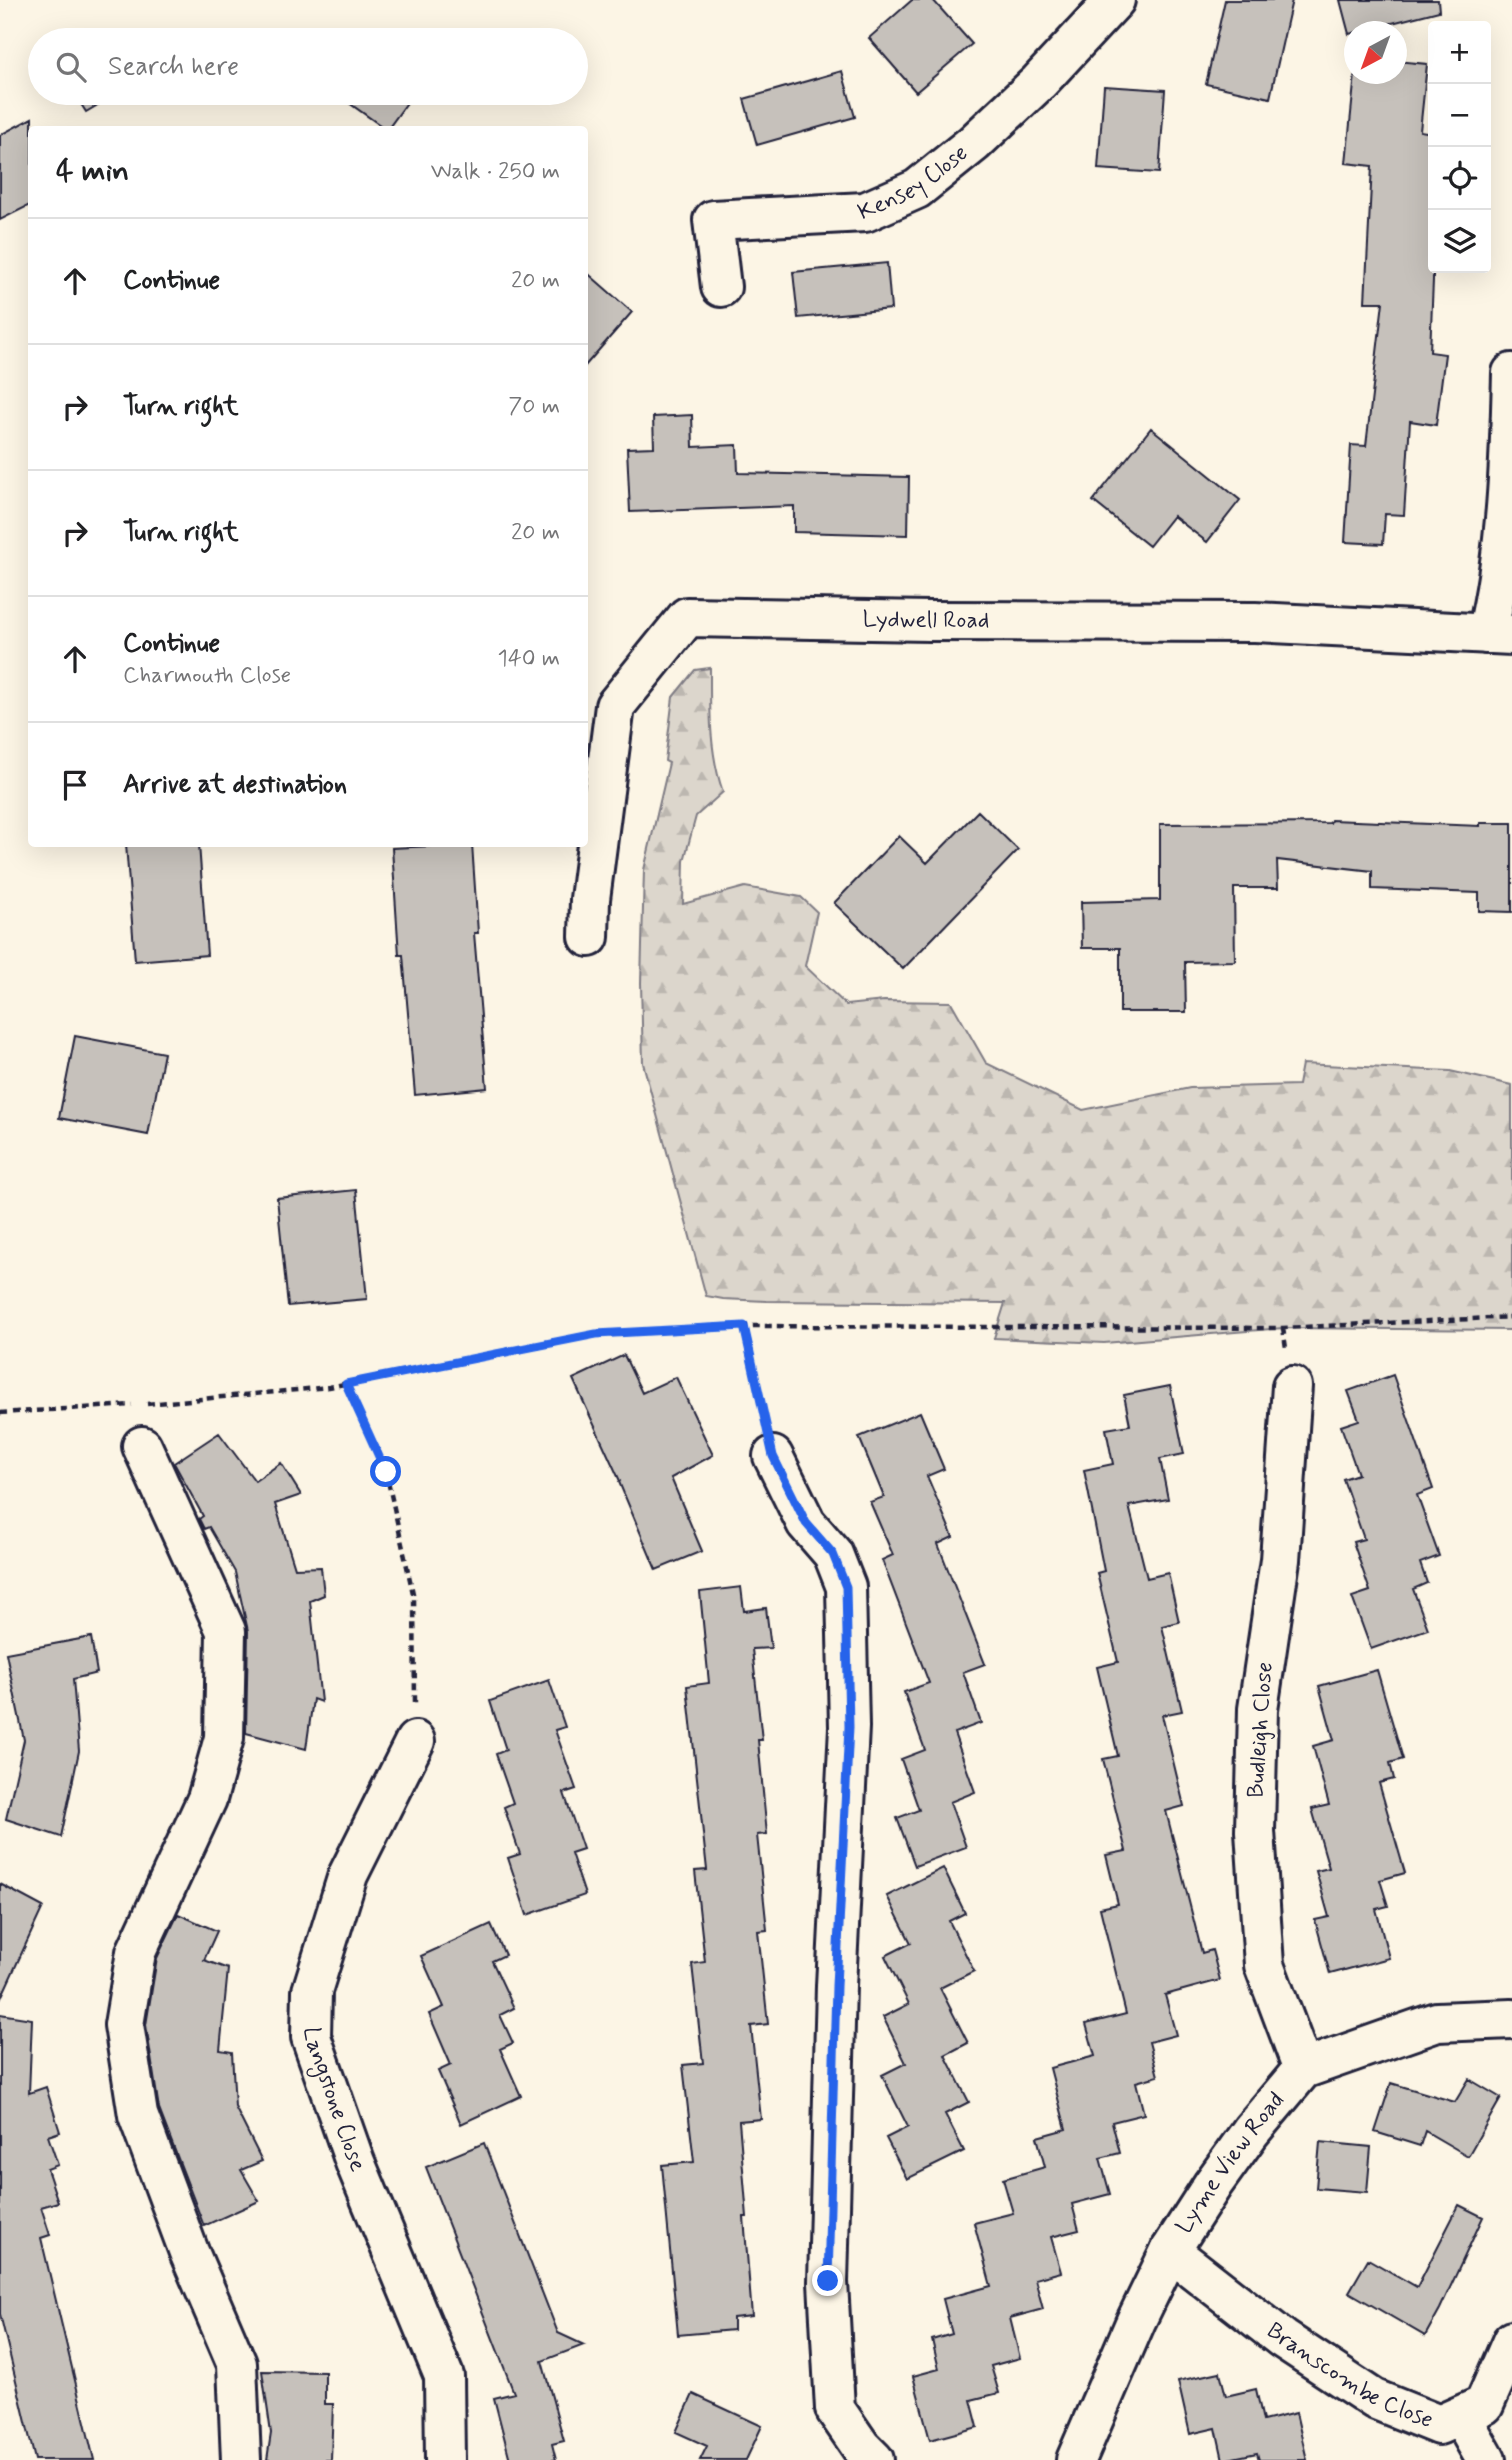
<!DOCTYPE html>
<html lang="en">
<head>
<meta charset="utf-8">
<style>
	body { margin:0; font-family:Mynerve,sans-serif; background:#f6f6f6; color:#202124 }
	.controls { position:absolute; right:21px; top:21px; display:grid; overflow:hidden; border-radius:7px; box-shadow:0 7px 28px #0002 }
	.controls button { width:63px; height:63px; display:grid; place-items:center; padding:0; border:0; border-bottom:2px solid #e0e0e0; background:#fff; color:#202124; font:35px sans-serif }
	.compass { position:absolute; left:1344px; top:21px; width:63px; height:63px; border-radius:50%; background:#fff; box-shadow:0 7px 28px #0002; rotate:221deg }
	.stop { position:absolute; width:21px; height:21px; margin:-16px; border:5px solid #2563eb; border-radius:50%; background:#fff }
	.stop.end { background:#2563eb; border-color:#fff; box-shadow:0 2px 7px #0008 }
	.list { margin:0; padding:0; list-style:none }
	h2 { display:flex; justify-content:space-between; align-items:center; height:91px; margin:0; padding:0 28px; font-size:30px }
	h2 small { font-size:23px; font-weight:400; color:#757577 }
	.list li { display:grid; grid-template-columns:46px 1fr auto; gap:21px; align-items:center; box-sizing:border-box; height:126px; padding:0 28px; border-top:2px solid #e0e0e0 }
	.list b { display:block; font-size:26px; white-space:nowrap }
	.list p { margin:0; font-size:23px; white-space:nowrap; color:#757577 }
	.list em { font-size:23px; font-style:normal; color:#757577 }
	.icon { flex:none; width:38px; height:38px; fill:none; stroke:currentColor; stroke-width:2; stroke-linecap:round; stroke-linejoin:round }
	.map { position:relative; flex:none; width:1512px; height:2460px; overflow:hidden }
	.search { position:absolute; background:#fff; box-shadow:0 7px 28px #0002; left:28px; top:28px; width:560px; height:77px; display:flex; align-items:center; gap:18px; box-sizing:border-box; padding:0 24px; border-radius:38px; color:#757577; font-size:26px }
	.panel { position:absolute; background:#fff; box-shadow:0 7px 28px #0002; left:28px; top:126px; width:560px; height:721px; border-radius:7px }
	.map>svg:first-child { display:block }
	.forest { fill:url(#forest-firs); stroke:#7f7c84; stroke-width:2 }
	.building { fill:#c6c1bb; stroke:#22223b; stroke-width:2 }
	.lines { fill:none; stroke-linecap:round; stroke-linejoin:round }
	.minor-casing { stroke:#22223b; stroke-width:44 }
	.path { stroke:#22223b; stroke-width:4.5; stroke-dasharray:7 5; stroke-linecap:butt }
	.minor { stroke:#fcf5e5; stroke-width:38 }
	.route { stroke:#2563eb; stroke-width:9 }
	.labels { text-anchor:middle; dominant-baseline:central; stroke-width:5; stroke-linejoin:round; paint-order:stroke }
	.street-label { font-size:23px; fill:#22223b; stroke:#fcf5e5 }
</style>
</head>
<body>
<div class="map">
<svg width="1512" height="2460" viewBox="0 0 1512 2460">
	<defs>
		<pattern id="forest-firs" width="22" height="20" patternUnits="userSpaceOnUse" patternTransform="scale(1.75)"><rect width="22" height="20" fill="#dcd6cc"/><path d="M5 1l3.5 6h-7zM16 11l3.5 6h-7z" fill="#bcb7b0"/></pattern>
	</defs>
	<rect width="100%" height="100%" fill="#fcf5e5"/>
	<filter id="ink" filterUnits="userSpaceOnUse"><feTurbulence type="fractalNoise" baseFrequency=".0143" numOctaves="2"/><feDisplacementMap in="SourceGraphic" scale="14" xChannelSelector="R" yChannelSelector="G"/><feConvolveMatrix kernelMatrix="1 2 1 2 8 2 1 2 1" color-interpolation-filters="sRGB"/></filter>
	<g filter="url(#ink)">
		<!-- forest -->
		<path class="forest" d="M 710,668 C 710,710 709,752 723,792 L 696,816 L 684,861 L 683,904 L 745,887 L 801,897 L 817,912 L 805,966 L 846,1005 L 884,1001 L 951,1002 L 986,1063 L 1083,1110 L 1190,1088 L 1298,1085 L 1302,1064 L 1450,1071 L 1512,1085 L 1512,1330 L 1283,1328 L 1104,1343 L 994,1338 L 1005,1303 L 766,1301 L 723,1299 L 706,1296 L 643,1063 L 641,983 L 644,870 L 669,763 L 665,761 L 673,697 L 695,670 Z"/>
		<!-- building -->
		<path class="building" d="M 912,0 L 933,0 L 972,44 L 916,92 L 869,38 Z
			M 1225,0 L 1292,0 L 1270,98 L 1206,84 Z
			M 1340,0 L 1438,0 L 1439,11 L 1349,34 Z
			M 1396,61 L 1427,64 L 1420,131 L 1433,133 L 1433,280 L 1430,352 L 1445,354 L 1436,425 L 1410,421 L 1404,515 L 1385,514 L 1383,544 L 1345,542 L 1351,445 L 1366,446 L 1383,302 L 1365,302 L 1372,166 L 1346,163 L 1355,74 L 1396,74 Z
			M 842,71 L 855,117 L 757,145 L 744,99 Z
			M 1104,86 L 1165,90 L 1159,173 L 1098,169 Z
			M 74,93 L 118,93 L 86,112 Z
			M 335,93 L 414,93 L 387,130 Z
			M 32,118 L 32,204 L 0,220 L 0,135 Z
			M 887,263 L 891,309 L 798,318 L 793,272 Z
			M 584,270 L 632,312 L 584,367 Z
			M 692,415 L 693,447 L 737,445 L 738,473 L 909,477 L 908,535 L 794,532 L 794,506 L 630,512 L 627,448 L 654,447 L 653,417 Z
			M 1151,428 L 1240,500 L 1207,542 L 1173,516 L 1149,546 L 1093,501 Z
			M 978,811 L 1018,850 L 903,969 L 834,903 L 899,836 L 927,863 Z
			M 1331,820 L 1480,826 L 1480,823 L 1512,823 L 1512,912 L 1479,911 L 1479,893 L 1372,889 L 1372,871 L 1277,860 L 1278,888 L 1234,888 L 1235,961 L 1185,962 L 1186,1012 L 1120,1012 L 1120,948 L 1082,948 L 1081,902 L 1160,900 L 1160,824 L 1330,823 Z
			M 126,844 L 199,844 L 207,955 L 135,961 Z
			M 472,844 L 478,933 L 474,933 L 487,1088 L 415,1095 L 403,955 L 399,955 L 392,848 Z
			M 75,1036 L 164,1053 L 148,1135 L 59,1118 Z
			M 356,1190 L 367,1299 L 288,1306 L 277,1198 Z
			M 624,1355 L 642,1393 L 676,1377 L 713,1455 L 671,1478 L 702,1551 L 656,1570 L 619,1482 L 620,1481 L 573,1379 Z
			M 1393,1375 L 1433,1489 L 1417,1495 L 1439,1556 L 1420,1563 L 1427,1583 L 1413,1589 L 1428,1629 L 1371,1649 L 1352,1597 L 1370,1591 L 1353,1542 L 1364,1539 L 1343,1479 L 1358,1474 L 1341,1426 L 1359,1420 L 1348,1391 Z
			M 1170,1386 L 1184,1454 L 1160,1459 L 1168,1499 L 1129,1506 L 1147,1578 L 1168,1573 L 1179,1622 L 1162,1626 L 1182,1711 L 1162,1715 L 1184,1806 L 1166,1811 L 1202,1953 L 1212,1950 L 1220,1980 L 1165,1995 L 1176,2035 L 1149,2042 L 1158,2076 L 1136,2082 L 1144,2114 L 1112,2122 L 1120,2153 L 1100,2158 L 1110,2194 L 1072,2204 L 1079,2230 L 1051,2237 L 1061,2272 L 1035,2279 L 1043,2309 L 1010,2318 L 1020,2358 L 991,2366 L 999,2393 L 971,2400 L 978,2427 L 930,2440 L 913,2376 L 939,2369 L 932,2340 L 952,2334 L 943,2299 L 991,2286 L 974,2223 L 1013,2213 L 1003,2179 L 1045,2167 L 1037,2137 L 1066,2129 L 1050,2068 L 1095,2056 L 1086,2024 L 1126,2014 L 1100,1908 L 1118,1904 L 1106,1855 L 1126,1851 L 1103,1759 L 1118,1756 L 1097,1667 L 1118,1662 L 1097,1573 L 1104,1571 L 1084,1470 L 1113,1464 L 1106,1429 L 1130,1425 L 1124,1395 Z
			M 920,1412 L 944,1469 L 927,1476 L 953,1537 L 938,1544 L 985,1664 L 963,1672 L 981,1723 L 954,1733 L 975,1792 L 950,1802 L 966,1847 L 915,1866 L 897,1818 L 919,1810 L 901,1759 L 925,1750 L 904,1692 L 929,1683 L 882,1560 L 893,1555 L 870,1502 L 884,1497 L 859,1437 Z
			M 219,1433 L 255,1481 L 281,1463 L 301,1495 L 275,1504 L 295,1568 L 321,1567 L 324,1595 L 310,1601 L 321,1702 L 313,1699 L 306,1749 L 246,1733 L 248,1631 L 235,1572 L 209,1527 L 204,1529 L 199,1519 L 203,1516 L 174,1463 Z
			M 741,1587 L 744,1611 L 766,1608 L 771,1648 L 752,1649 L 762,1740 L 758,1740 L 767,1834 L 757,1835 L 767,1930 L 758,1931 L 768,2024 L 751,2026 L 761,2119 L 739,2121 L 747,2217 L 744,2217 L 752,2316 L 733,2318 L 733,2330 L 678,2335 L 662,2165 L 694,2162 L 683,2065 L 703,2063 L 692,1964 L 705,1962 L 695,1871 L 707,1870 L 687,1686 L 709,1683 L 700,1592 Z
			M 91,1637 L 97,1673 L 73,1679 L 79,1751 L 61,1837 L 6,1819 L 24,1740 L 6,1653 Z
			M 1377,1670 L 1403,1759 L 1390,1763 L 1394,1779 L 1379,1783 L 1405,1873 L 1380,1880 L 1388,1906 L 1376,1909 L 1389,1958 L 1330,1974 L 1315,1920 L 1329,1917 L 1316,1871 L 1329,1868 L 1312,1809 L 1329,1805 L 1313,1746 L 1334,1740 L 1319,1686 Z
			M 549,1680 L 565,1727 L 555,1730 L 576,1789 L 564,1793 L 583,1849 L 571,1853 L 585,1895 L 527,1915 L 508,1858 L 520,1854 L 504,1807 L 513,1803 L 496,1754 L 506,1750 L 490,1701 Z
			M 943,1868 L 965,1913 L 949,1921 L 974,1971 L 940,1988 L 968,2043 L 945,2055 L 969,2102 L 945,2114 L 964,2151 L 907,2179 L 886,2138 L 908,2127 L 882,2075 L 906,2063 L 883,2017 L 909,2004 L 885,1956 L 911,1943 L 887,1896 Z
			M 0,1884 L 43,1907 L 0,2000 Z
			M 178,1914 L 217,1931 L 204,1960 L 228,1969 L 220,2050 L 232,2052 L 235,2107 L 262,2161 L 241,2170 L 259,2201 L 204,2226 L 159,2109 L 146,2025 L 157,1958 Z
			M 491,1924 L 505,1955 L 492,1961 L 514,2008 L 500,2015 L 513,2043 L 500,2049 L 521,2096 L 461,2124 L 438,2071 L 451,2065 L 429,2014 L 444,2007 L 421,1956 Z
			M 0,2014 L 32,2019 L 29,2093 L 46,2087 L 60,2132 L 48,2136 L 58,2165 L 47,2169 L 58,2202 L 41,2207 L 50,2235 L 41,2238 L 94,2460 L 35,2460 L 0,2314 Z
			M 1469,2079 L 1501,2098 L 1468,2156 L 1425,2131 L 1420,2146 L 1375,2132 L 1391,2083 L 1455,2102 Z
			M 1320,2142 L 1371,2147 L 1367,2192 L 1316,2188 Z
			M 484,2143 L 558,2333 L 584,2345 L 542,2361 L 564,2441 L 552,2444 L 556,2460 L 510,2460 L 494,2398 L 514,2393 L 426,2167 Z
			M 1459,2205 L 1483,2217 L 1440,2309 L 1425,2336 L 1349,2292 L 1368,2259 L 1417,2287 Z
			M 262,2371 L 325,2372 L 325,2404 L 333,2404 L 331,2460 L 267,2460 L 271,2433 Z
			M 1220,2372 L 1226,2396 L 1256,2389 L 1263,2421 L 1296,2413 L 1307,2460 L 1259,2460 L 1257,2453 L 1223,2460 L 1216,2428 L 1190,2434 L 1178,2381 Z
			M 693,2394 L 762,2426 L 746,2460 L 700,2460 L 707,2446 L 676,2432 Z"/>
		<g class="lines">
			<defs>
				<g id="minor">
					<path id="s1" d="M 721,287 L 713,220 L 865,212 L 917,189 L 974,143 L 1039,82 L 1115,0"/>
					<path d="M 1487,634 C 1507,549 1510,461 1512,373"/>
					<path id="s2" d="M 589,937 L 590,899 L 615,706 L 687,617 L 929,621 L 1255,622 L 1512,635"/>
					<path d="M 1292,1386 L 1280,1560 L 1258,1709 L 1255,1831 L 1264,1965 L 1303,2069"/>
					<path d="M 142,1446 L 226,1631 L 224,1738 L 207,1799 L 136,1952 L 124,2025 L 138,2115 L 189,2252 L 237,2364 L 241,2460"/>
					<path d="M 773,1456 L 806,1523 L 833,1554 L 846,1587 L 849,1727 L 836,1986 L 828,2282 L 835,2409 L 861,2447 L 874,2460"/>
					<path id="s3" d="M 415,1741 L 348,1875 L 312,1991 L 311,2037 L 355,2162 L 444,2376 L 445,2460"/>
					<path id="s4" d="M 1170,2251 L 1283,2339 L 1374,2399 L 1439,2425 L 1484,2405 L 1512,2341"/>
					<path d="M 1461,2416 L 1486,2460"/>
					<path id="s5" d="M 1076,2460 L 1136,2321 L 1170,2251 L 1213,2184 L 1251,2131 L 1303,2069 L 1437,2022 L 1512,2019"/>
				</g>
			</defs>
			<!-- minor casing -->
			<use href="#minor" class="minor-casing"/>
			<!-- path -->
			<path class="path" d="M 745,1326 L 764,1418
				M 1283,1328 L 1286,1348
				M 346,1383 L 386,1472 L 414,1598 L 415,1703
				M 147,1404 L 329,1387 L 596,1334 L 745,1326 L 1283,1328 L 1512,1317
				M 0,1413 L 132,1405"/>
			<!-- minor -->
			<use href="#minor" class="minor"/>
		</g>
	</g>
	<g class="lines" filter="url(#ink)">
		<!-- route -->
		<path class="route" d="M 386,1472 L 346,1384 L 596,1334 L 744,1326 L 773,1456 L 806,1523 L 833,1554 L 846,1587 L 849,1727 L 836,1986 L 828,2281"/>
	</g>
	<g class="labels">
		<!-- street labels -->
		<g class="street-label">
			<text stroke="none"><textPath href="#s1" startOffset="276">Kensey Close</textPath></text>
			<text stroke="none"><textPath href="#s2" startOffset="586">Lydwell Road</textPath></text>
			<text transform="translate(1261 1730) rotate(-86)">Budleigh Close</text>
			<text stroke="none"><textPath href="#s3" startOffset="383">Langstone Close</textPath></text>
			<text stroke="none"><textPath href="#s5" startOffset="336">Lyme View Road</textPath></text>
			<text stroke="none"><textPath href="#s4" startOffset="220">Branscombe Close</textPath></text>
		</g>
	</g>
</svg>
<div class="controls">
<button>+</button>
<button>−</button>
<button><svg class="icon" aria-label="locate" viewBox="0 0 24 24"><circle cx="12" cy="12" r="6"/><path d="M12 2v4M12 18v4M2 12h4M18 12h4"/></svg></button>
<button><svg class="icon" aria-label="layers" viewBox="0 0 24 24"><path d="M12 4l9 5-9 5-9-5zM3 14l9 5 9-5"/></svg></button>
</div>
<svg class="compass" viewBox="-18 -18 36 36"><path d="M0-13l5 13h-10z" fill="#e53935"/><path d="M0 13l5-13h-10z" fill="#757577"/></svg>
<div class="stop" style="left:386px;top:1472px"></div>
<div class="stop end" style="left:828px;top:2281px"></div>
<div class="search"><svg class="icon" aria-label="search" viewBox="0 0 24 24"><circle cx="10" cy="10" r="6"/><path d="M15 15l6 6"/></svg>Search here</div>
<section class="panel">
<h2>4 min<small>Walk · 250 m</small></h2>
<ul class="list">
<li><svg class="icon" aria-label="ahead" viewBox="0 0 24 24"><path d="M12 20V5M6 11l6-6 6 6"/></svg><div><b>Continue</b></div><em>20 m</em></li>
<li><svg class="icon" aria-label="right" viewBox="0 0 24 24"><path d="M7 20v-9h11M14 6l5 5-5 5"/></svg><div><b>Turn right</b></div><em>70 m</em></li>
<li><svg class="icon" aria-label="right" viewBox="0 0 24 24"><path d="M7 20v-9h11M14 6l5 5-5 5"/></svg><div><b>Turn right</b></div><em>20 m</em></li>
<li><svg class="icon" aria-label="ahead" viewBox="0 0 24 24"><path d="M12 20V5M6 11l6-6 6 6"/></svg><div><b>Continue</b><p>Charmouth Close</p></div><em>140 m</em></li>
<li><svg class="icon" aria-label="arrive" viewBox="0 0 24 24"><path d="M6 21V4h12l-3 4 3 4H6"/></svg><div><b>Arrive at destination</b></div></li>
</ul>
</section>
</div>
</body>
</html>
